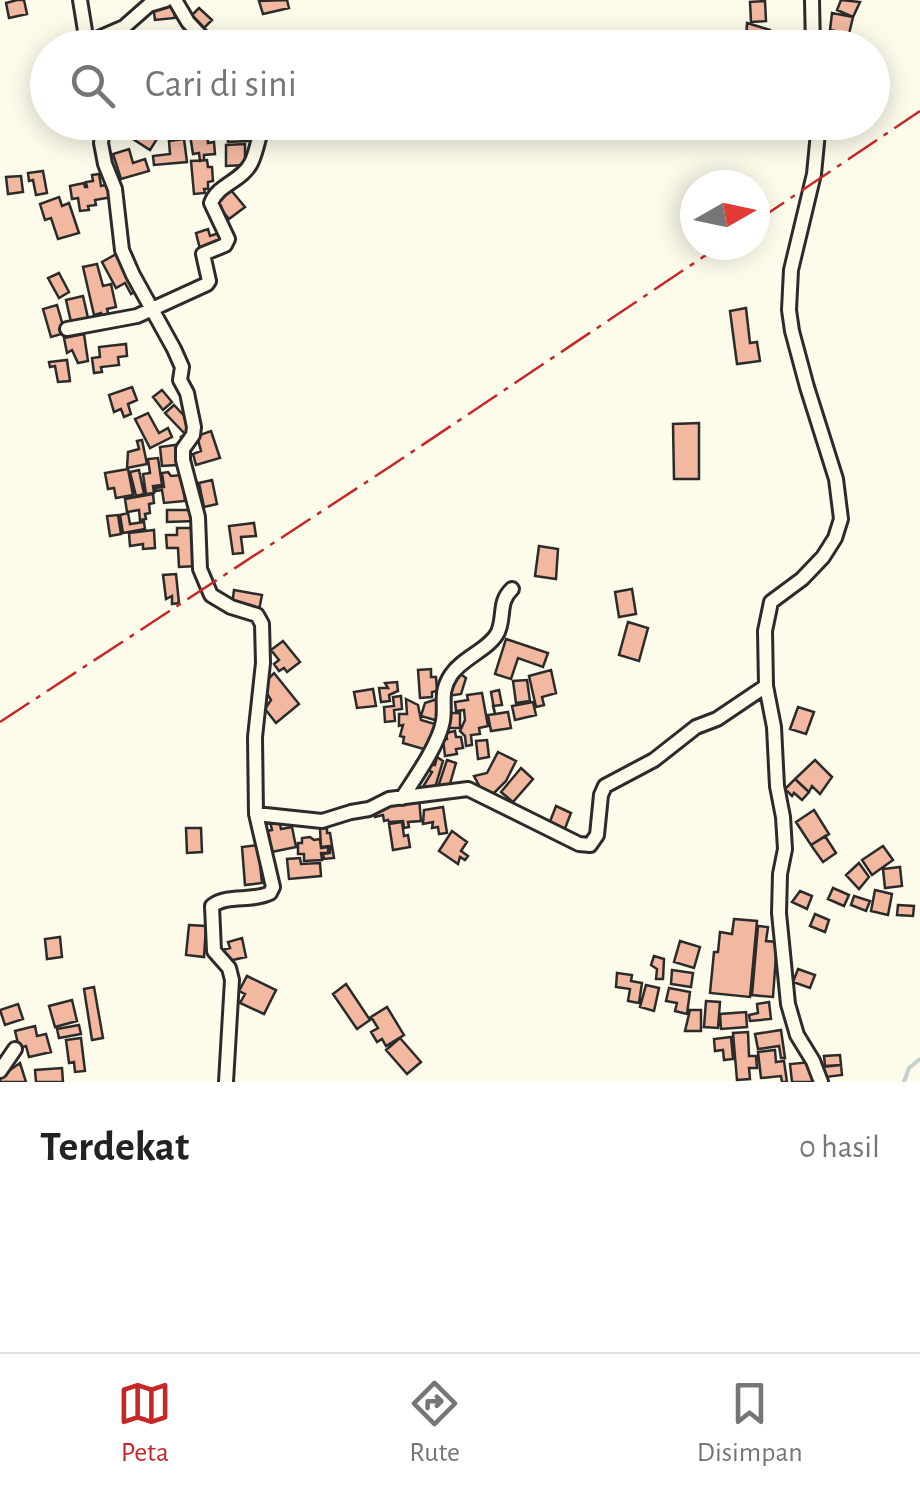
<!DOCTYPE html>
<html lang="id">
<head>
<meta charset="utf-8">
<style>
	body { margin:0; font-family:"Alegreya Sans",sans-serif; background:#f2f2f2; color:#222 }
	.compass { position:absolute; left:680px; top:170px; width:90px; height:90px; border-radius:50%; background:#fff; box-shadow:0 5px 25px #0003; rotate:81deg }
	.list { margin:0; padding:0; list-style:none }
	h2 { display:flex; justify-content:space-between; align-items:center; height:130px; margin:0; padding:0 40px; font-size:42px }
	h2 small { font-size:32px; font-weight:400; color:#767676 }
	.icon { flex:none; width:55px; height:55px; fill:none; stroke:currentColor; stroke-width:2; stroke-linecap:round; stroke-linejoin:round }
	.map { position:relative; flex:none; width:920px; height:1082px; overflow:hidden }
	.search { position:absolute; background:#fff; box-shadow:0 5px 25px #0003; left:30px; right:30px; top:30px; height:110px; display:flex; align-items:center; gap:25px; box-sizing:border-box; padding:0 35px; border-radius:55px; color:#767676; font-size:38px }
	.sheet { height:270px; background:#fff }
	nav { display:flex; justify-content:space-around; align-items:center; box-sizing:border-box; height:140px; border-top:2px solid #e0e0e0; background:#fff; font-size:28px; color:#767676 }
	nav a { display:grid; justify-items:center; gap:5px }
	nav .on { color:#c62828 }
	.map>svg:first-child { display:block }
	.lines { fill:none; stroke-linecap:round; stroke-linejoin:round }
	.stream { stroke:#c7d0d0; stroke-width:4 }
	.building { fill:#f2b8a0; stroke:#2b2b2b; stroke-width:2.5 }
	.minor-casing { stroke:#2b2b2b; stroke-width:18 }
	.minor { stroke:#fdfbea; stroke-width:12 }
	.power { stroke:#c62828; stroke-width:2.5; stroke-dasharray:35 8 5 8; stroke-linecap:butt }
</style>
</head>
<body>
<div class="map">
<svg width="920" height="1082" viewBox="0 0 920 1082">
	<rect width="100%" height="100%" fill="#fdfbea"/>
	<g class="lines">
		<!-- stream -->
		<path class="stream" d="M 904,1082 L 909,1068 L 920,1059"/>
	</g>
	<!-- building -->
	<path class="building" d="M 17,0 L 24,0 L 27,14 L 9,18 L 6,3 Z
		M 287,0 L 289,8 L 263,14 L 259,1 Z
		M 841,0 L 860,2 L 853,17 L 837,10 Z
		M 765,1 L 766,21 L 751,22 L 750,2 Z
		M 173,3 L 175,18 L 155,20 L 153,6 Z
		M 199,8 L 212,20 L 201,31 L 188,19 Z
		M 832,13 L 853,17 L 849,34 L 830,30 Z
		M 747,23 L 770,30 L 770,42 L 746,42 Z
		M 234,32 L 242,43 L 236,48 L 229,48 L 224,40 Z
		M 663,38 L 685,39 L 685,48 L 663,48 Z
		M 227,122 L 246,123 L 248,141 L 228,142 Z
		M 138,131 L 141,134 L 144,131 L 157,139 L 150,150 L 133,139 Z
		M 207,133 L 208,143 L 214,142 L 215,154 L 204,155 L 204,160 L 200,161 L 199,153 L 193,154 L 190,135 Z
		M 184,139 L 187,162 L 154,165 L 153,156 L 170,154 L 169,141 Z
		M 245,144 L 245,165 L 226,166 L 226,145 Z
		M 129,149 L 133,163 L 145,159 L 149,171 L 121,179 L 113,154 Z
		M 207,160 L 208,167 L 212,167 L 213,181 L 208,182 L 208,189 L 204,189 L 205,193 L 194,194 L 191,161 Z
		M 43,171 L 47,193 L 36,195 L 33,180 L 29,181 L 28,173 Z
		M 99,174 L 101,186 L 109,184 L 112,197 L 95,200 L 96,205 L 88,206 L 89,210 L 80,211 L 78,198 L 72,199 L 70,186 L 84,183 L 85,187 L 87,187 L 86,182 L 93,181 L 92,175 Z
		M 21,176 L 23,192 L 8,194 L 6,177 Z
		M 230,189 L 245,207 L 229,219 L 214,201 Z
		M 59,197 L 62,206 L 69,203 L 79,233 L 58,239 L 51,218 L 45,220 L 40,204 Z
		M 208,229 L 210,236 L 219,233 L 221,243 L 200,249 L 196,233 Z
		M 118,253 L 138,290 L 131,294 L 125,283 L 116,288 L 102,262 Z
		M 97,264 L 103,286 L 111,284 L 116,307 L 107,309 L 109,316 L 102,317 L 101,313 L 94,315 L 83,267 Z
		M 59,273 L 69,292 L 59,298 L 48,278 Z
		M 83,296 L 88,318 L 71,322 L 66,300 Z
		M 57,305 L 65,333 L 51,337 L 43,309 Z
		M 746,308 L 750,343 L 757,342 L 760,361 L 737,364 L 730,311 Z
		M 84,334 L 88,361 L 78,363 L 72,350 L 67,353 L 64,338 Z
		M 126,344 L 127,356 L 118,357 L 119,365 L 101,367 L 102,372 L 94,373 L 92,358 L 100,357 L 99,347 Z
		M 67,360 L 70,381 L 58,382 L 55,366 L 50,367 L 49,362 Z
		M 132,387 L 137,400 L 128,404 L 131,414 L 124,417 L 121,409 L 114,412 L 109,395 Z
		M 162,390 L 172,402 L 163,410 L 153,397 Z
		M 174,405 L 190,422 L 191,433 L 184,440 L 181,437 L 185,434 L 165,413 Z
		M 148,413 L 159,433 L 168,428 L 172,437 L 150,448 L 135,419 Z
		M 699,423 L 699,479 L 674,479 L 673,424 Z
		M 211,431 L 220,458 L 196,465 L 193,454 L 201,451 L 197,436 Z
		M 142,440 L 147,464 L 127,468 L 128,452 L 139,449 L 137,441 Z
		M 175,445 L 177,465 L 162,466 L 160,447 Z
		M 158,458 L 162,485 L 153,486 L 154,493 L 146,494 L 143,474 L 150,473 L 148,459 Z
		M 128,469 L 133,495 L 116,498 L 114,488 L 108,489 L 105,473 Z
		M 139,470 L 144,494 L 136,496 L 130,472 Z
		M 168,472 L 171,476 L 182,475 L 185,501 L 164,503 L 162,490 L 156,491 L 155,488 L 164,487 L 162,473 Z
		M 212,480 L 217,504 L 204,507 L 199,483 Z
		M 153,494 L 154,503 L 149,504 L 150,513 L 145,514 L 146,519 L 140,520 L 139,510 L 127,512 L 125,499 Z
		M 167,510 L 188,510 L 195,521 L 167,522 Z
		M 128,513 L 130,524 L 144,522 L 145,529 L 123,533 L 120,515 Z
		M 118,515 L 121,534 L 110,536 L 107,516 Z
		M 254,523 L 256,536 L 241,537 L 243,553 L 233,554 L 229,526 Z
		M 177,528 L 194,528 L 196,566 L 179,567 L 178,548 L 167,548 L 166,535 L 177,535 Z
		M 154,530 L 155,548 L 143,549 L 143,544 L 130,546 L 129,533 Z
		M 539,546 L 558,549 L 556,579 L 535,576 Z
		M 176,574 L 179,603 L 172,604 L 172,596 L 166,599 L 163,575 Z
		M 632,589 L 636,614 L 619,617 L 615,592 Z
		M 234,590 L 262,595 L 259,610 L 232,605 Z
		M 628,622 L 648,628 L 639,661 L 619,655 Z
		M 506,639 L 548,653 L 543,667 L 518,658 L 511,679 L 495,674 Z
		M 283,641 L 300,662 L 287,672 L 284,668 L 279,671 L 274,664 L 279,660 L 271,650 Z
		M 431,669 L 431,677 L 436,677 L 437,691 L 432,692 L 432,697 L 420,698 L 418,670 Z
		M 551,670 L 556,693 L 542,697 L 544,705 L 536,707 L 529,676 Z
		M 274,673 L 299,704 L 276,723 L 265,709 L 271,700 L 262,685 Z
		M 459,673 L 466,678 L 461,694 L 448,696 L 450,688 Z
		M 527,680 L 530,701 L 516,703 L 513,681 Z
		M 397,682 L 398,691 L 389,695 L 390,701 L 381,702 L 379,688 L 388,688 L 385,683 Z
		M 373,689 L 376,706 L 357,708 L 354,692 Z
		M 499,690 L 502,705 L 493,706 L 495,714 L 508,712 L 511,728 L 491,731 L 488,715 L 495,714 L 491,692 Z
		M 482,693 L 488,726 L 479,728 L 480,734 L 471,735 L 472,745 L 466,746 L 465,736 L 460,731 L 465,720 L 464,710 L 456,711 L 455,702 L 468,700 L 467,695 Z
		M 401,696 L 402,709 L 394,710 L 395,721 L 385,722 L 384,707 L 394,706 L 393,697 Z
		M 406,699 L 418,705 L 421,720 L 435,724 L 427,750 L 403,743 L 404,737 L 400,736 L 403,725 L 399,726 L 399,714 L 407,714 Z
		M 437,699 L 438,721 L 421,716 L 425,703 Z
		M 533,702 L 536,715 L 515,720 L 512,706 Z
		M 798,707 L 814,712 L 806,734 L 790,729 Z
		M 449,713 L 460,713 L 460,728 L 448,728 Z
		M 455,731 L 456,737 L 461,737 L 463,748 L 456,749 L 457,754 L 445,756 L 443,739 L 447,739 L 446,733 Z
		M 487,740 L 489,757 L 478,759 L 476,741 Z
		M 498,752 L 516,761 L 506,781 L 492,795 L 482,791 L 474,776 L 487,773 Z
		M 437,757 L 443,761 L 434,791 L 421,790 L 432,772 L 426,769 L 429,764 L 435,765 Z
		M 447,760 L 456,763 L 449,787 L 437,790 Z
		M 815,760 L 832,777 L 820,794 L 812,786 L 809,792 L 795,779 Z
		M 521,768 L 533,779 L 513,802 L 501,792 Z
		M 795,779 L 809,792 L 802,800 L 794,793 L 792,796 L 785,789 Z
		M 419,798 L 421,821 L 408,822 L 409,827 L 404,828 L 403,821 L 389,822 L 388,820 L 384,821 L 383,815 L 375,817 L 374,808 Z
		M 556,806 L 571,813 L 564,831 L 549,824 Z
		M 443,807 L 447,833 L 439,834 L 438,827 L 432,828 L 433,822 L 423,824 L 424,810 Z
		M 814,810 L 829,834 L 811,845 L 796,822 Z
		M 279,820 L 281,829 L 292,827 L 296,847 L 267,853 L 264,837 L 269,836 L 267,831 L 272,830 L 270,821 Z
		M 402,822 L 404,836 L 408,835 L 410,847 L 393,850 L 389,824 Z
		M 186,828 L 201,828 L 202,852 L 187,853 Z
		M 327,828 L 327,833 L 330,833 L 334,858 L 324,859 L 323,854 L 330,853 L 330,846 L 321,847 L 320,829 Z
		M 452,831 L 467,842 L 461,851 L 468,856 L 465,860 L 460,857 L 458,864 L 439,851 Z
		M 825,836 L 836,853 L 823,862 L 811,845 Z
		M 310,837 L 314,840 L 320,839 L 321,848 L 328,847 L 328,853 L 321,853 L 322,860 L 304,861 L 304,854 L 298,854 L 298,843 L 302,843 L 302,838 Z
		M 258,845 L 262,883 L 245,885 L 242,847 Z
		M 883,846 L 893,860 L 872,875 L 862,860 Z
		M 300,858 L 301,864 L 320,863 L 321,876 L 289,879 L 287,859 Z
		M 859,863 L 869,877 L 859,889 L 846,875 Z
		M 900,867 L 902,886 L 885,888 L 883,869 Z
		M 833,888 L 849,895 L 844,906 L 828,899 Z
		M 875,890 L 892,894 L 888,915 L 871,911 Z
		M 800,891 L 812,896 L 807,909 L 792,902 Z
		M 854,896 L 870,901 L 866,911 L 851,905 Z
		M 898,905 L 914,906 L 913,916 L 897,915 Z
		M 815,914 L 829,920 L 825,932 L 810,926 Z
		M 734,919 L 757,921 L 750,997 L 710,993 L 714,952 L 718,952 L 720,932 L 732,934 Z
		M 189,925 L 206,926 L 204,957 L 186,955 Z
		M 758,926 L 768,927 L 766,941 L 777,942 L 773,997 L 752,995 Z
		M 60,937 L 62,957 L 47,959 L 45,939 Z
		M 242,938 L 246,957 L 224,962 L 221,950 L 230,948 L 228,942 Z
		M 680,941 L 700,947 L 694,968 L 674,962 Z
		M 654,956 L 664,959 L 663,979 L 656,979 L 657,969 L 651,965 Z
		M 798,969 L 815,975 L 810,988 L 793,982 Z
		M 672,970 L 693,973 L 691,987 L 671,984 Z
		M 617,973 L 632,975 L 631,981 L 642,983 L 639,1003 L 628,1001 L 630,989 L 616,987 Z
		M 247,976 L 276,990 L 264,1014 L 240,1003 L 245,994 L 239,991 Z
		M 346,984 L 370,1020 L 357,1029 L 333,994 Z
		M 646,985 L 659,988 L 654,1011 L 640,1007 Z
		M 94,987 L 103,1038 L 92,1040 L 84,989 Z
		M 669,988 L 690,992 L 687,1014 L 675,1011 L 677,1003 L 666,1001 Z
		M 72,1000 L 77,1021 L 55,1027 L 49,1006 Z
		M 706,1001 L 720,1002 L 718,1028 L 704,1027 Z
		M 769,1002 L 771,1019 L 750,1021 L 749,1015 L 758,1013 L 757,1004 Z
		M 18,1004 L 23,1019 L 5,1025 L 0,1010 Z
		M 387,1007 L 404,1035 L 386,1046 L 382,1039 L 377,1042 L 371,1032 L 378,1028 L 371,1017 Z
		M 690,1010 L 701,1010 L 701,1031 L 685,1031 Z
		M 746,1012 L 747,1027 L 721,1029 L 720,1014 Z
		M 79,1025 L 81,1034 L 59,1038 L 57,1029 Z
		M 35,1026 L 37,1036 L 46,1034 L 51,1052 L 29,1057 L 26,1046 L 19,1048 L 15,1031 Z
		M 781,1030 L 785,1058 L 781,1058 L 779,1046 L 758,1049 L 755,1034 Z
		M 748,1032 L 749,1056 L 756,1056 L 757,1068 L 749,1068 L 750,1079 L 737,1080 L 733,1033 Z
		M 731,1037 L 733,1059 L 724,1060 L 723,1050 L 715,1051 L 714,1039 Z
		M 81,1038 L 85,1071 L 75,1072 L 74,1062 L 69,1063 L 66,1040 Z
		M 400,1038 L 421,1062 L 407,1074 L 386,1050 Z
		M 775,1050 L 776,1062 L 784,1061 L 787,1082 L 782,1082 L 781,1076 L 761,1078 L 758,1052 Z
		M 840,1055 L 841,1065 L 825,1066 L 824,1056 Z
		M 811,1062 L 813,1082 L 792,1082 L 790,1064 Z
		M 20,1063 L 26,1082 L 0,1082 L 0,1077 Z
		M 841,1065 L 842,1075 L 826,1077 L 822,1067 Z
		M 62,1068 L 63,1082 L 36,1082 L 35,1070 Z"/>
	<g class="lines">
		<defs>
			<path id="minor" d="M 80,0 L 87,43
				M 175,0 L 188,22 L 204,39
				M 812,0 L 813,48
				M 83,48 L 85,44 L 124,27 L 149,5 L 166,0
				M 104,122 L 101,143 L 105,164 L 115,189 L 122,250 L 133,275 L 174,349 L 182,367 L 180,380 L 187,393 L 194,427 L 193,435 L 183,449 L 183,460 L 198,517 L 200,569 L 211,595 L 231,607 L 257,615 L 262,624 L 263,663 L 255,737 L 256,814 L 273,887 L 270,893 C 252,902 227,894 212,906 L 214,951 L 229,968 L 232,980 L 226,1082
				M 819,122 L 814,174 L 791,270 L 789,310 L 792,331 L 807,387 L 836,479 L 841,519 L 835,538 L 823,557 L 802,579 L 771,602 L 765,631 L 766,686 L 774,727 L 777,786 L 783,817 L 785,849 L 780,874 L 779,913 L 788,1004 L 797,1035 L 813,1061 L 821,1082
				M 67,329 L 137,316 L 207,284 L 209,281 L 203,254 L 225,245 L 228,239 L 211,203 C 217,185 242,181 251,163 C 256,154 260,133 263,122
				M 402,798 C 415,778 439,744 443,721 C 446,704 439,693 451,675 C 462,658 490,649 498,632 C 505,616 498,602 512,589
				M 256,814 L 322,821 L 351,812 L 369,809 L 389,799 L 468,789 L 579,844 L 590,845 L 597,835 L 601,795 L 605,786 L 654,760 L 696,727 L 717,719 L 766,686
				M 0,1071 L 15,1049"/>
		</defs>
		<!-- minor casing -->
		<use href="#minor" class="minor-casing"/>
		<!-- minor -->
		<use href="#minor" class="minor"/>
		<!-- power -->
		<path class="power" d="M 755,222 L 920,111
			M 0,722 L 394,464 L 721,245"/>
	</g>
</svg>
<svg class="compass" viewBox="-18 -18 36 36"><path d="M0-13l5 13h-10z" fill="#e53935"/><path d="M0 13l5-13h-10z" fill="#767676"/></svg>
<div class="search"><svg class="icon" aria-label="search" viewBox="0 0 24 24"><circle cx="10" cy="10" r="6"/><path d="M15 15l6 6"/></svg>Cari di sini</div>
</div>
<section class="sheet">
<h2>Terdekat<small>0 hasil</small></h2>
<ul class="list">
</ul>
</section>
<nav>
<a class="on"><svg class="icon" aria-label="map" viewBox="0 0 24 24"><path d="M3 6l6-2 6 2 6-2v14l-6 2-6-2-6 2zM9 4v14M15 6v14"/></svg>Peta</a>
<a><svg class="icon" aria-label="directions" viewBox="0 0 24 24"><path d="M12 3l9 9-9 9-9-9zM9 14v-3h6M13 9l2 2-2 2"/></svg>Rute</a>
<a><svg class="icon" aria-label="saved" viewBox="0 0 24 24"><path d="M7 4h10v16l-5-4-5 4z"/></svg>Disimpan</a>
</nav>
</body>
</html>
